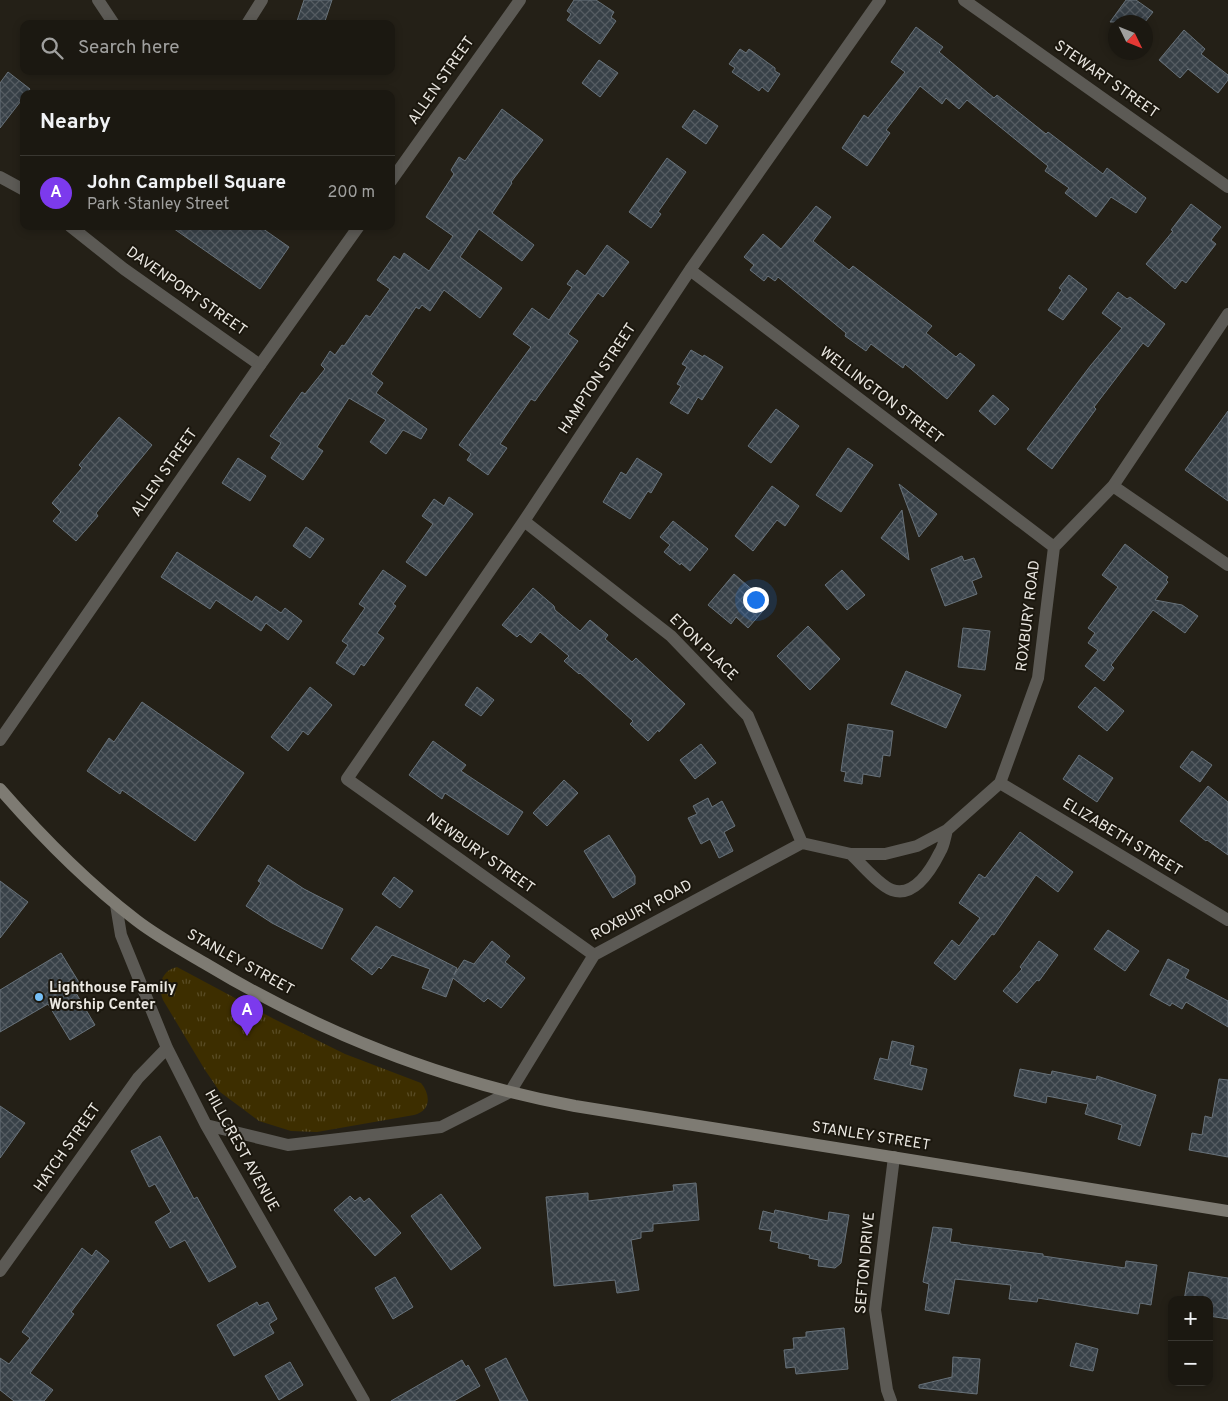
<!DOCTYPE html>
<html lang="en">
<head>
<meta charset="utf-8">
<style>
	body { margin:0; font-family:Overpass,sans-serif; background:#28251f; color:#f1f3f6 }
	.controls { position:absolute; right:15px; bottom:15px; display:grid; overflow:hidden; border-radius:10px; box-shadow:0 2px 8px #0003 }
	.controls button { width:45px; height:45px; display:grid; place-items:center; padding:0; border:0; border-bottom:1px solid #393731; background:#1b1811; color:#f1f3f6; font:25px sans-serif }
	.compass { position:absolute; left:1108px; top:15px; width:45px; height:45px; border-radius:50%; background:#1b1811; box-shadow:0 2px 8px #0003; rotate:133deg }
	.you { position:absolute; left:755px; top:599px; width:18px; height:18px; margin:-12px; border:4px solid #fff; border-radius:50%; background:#1a73e8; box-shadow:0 0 0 8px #1a73e833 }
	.badge { display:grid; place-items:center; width:32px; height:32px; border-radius:50%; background:#7c3aed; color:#fff; font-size:16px; font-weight:700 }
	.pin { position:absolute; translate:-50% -41px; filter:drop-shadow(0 1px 2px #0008) }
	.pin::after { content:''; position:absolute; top:26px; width:18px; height:15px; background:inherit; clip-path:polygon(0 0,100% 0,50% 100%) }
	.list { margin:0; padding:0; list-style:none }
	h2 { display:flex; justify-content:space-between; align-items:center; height:65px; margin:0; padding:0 20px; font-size:21px }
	h2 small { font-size:16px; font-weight:400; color:#a0a09f }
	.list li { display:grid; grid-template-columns:32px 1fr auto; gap:15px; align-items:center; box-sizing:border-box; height:75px; padding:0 20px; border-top:1px solid #393731 }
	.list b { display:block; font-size:19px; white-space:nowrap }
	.list p { margin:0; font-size:16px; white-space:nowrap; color:#a0a09f }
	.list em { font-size:16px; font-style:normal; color:#a0a09f }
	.icon { flex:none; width:28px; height:28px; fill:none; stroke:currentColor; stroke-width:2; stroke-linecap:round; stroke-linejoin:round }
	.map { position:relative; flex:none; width:1228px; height:1401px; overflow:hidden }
	.search { position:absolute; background:#1b1811; box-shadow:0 2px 8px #0003; left:20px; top:20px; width:375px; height:55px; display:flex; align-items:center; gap:12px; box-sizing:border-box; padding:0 18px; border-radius:10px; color:#a0a09f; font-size:19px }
	.panel { position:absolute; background:#1b1811; box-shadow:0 2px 8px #0003; left:20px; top:90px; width:375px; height:140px; border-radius:10px }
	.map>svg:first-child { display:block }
	.grass { fill:url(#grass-tufts) }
	.building { fill:url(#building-cross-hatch); stroke:#68727a }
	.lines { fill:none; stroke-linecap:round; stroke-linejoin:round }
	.minor { stroke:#5c5a55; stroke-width:12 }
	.tertiary { stroke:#5c5a55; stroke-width:12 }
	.secondary { stroke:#7e7b73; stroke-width:12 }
	.poi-dot { fill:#77c0f7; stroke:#1b170e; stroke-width:2 }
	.labels { text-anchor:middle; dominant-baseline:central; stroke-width:4; stroke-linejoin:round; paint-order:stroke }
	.street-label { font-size:15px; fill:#eae7e1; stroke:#1b170e }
	.poi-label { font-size:15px; font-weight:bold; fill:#eae7e1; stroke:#1b170e; text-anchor:start }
</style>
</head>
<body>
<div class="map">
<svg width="1228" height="1401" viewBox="0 0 1228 1401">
	<defs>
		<pattern id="grass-tufts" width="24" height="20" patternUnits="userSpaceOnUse" patternTransform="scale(1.25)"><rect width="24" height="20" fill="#3d2e00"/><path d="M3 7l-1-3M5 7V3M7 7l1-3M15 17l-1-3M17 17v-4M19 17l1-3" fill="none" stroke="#594c25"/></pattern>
		<pattern id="building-cross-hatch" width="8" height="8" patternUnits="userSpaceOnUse" patternTransform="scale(1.25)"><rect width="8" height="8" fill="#384148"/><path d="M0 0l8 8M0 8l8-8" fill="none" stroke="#555c62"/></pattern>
	</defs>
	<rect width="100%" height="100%" fill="#242017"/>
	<!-- grass -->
	<path class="grass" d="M 177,967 L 274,1019 L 345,1054 L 421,1083 C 431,1095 431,1111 414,1115 L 317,1132 L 291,1131 L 259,1121 L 220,1092 L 205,1070 L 163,1000 C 158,987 160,971 177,967 Z"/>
	<!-- building -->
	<path class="building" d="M 304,0 L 332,0 L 324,24 L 296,24 Z
		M 574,0 L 596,0 L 614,12 L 611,17 L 616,21 L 600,44 L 567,20 L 571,14 L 567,11 Z
		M 1126,0 L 1136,0 L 1153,12 L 1145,22 L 1110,22 Z
		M 916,27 L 943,47 L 939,52 L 994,98 L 997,95 L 1046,134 L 1048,132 L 1103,174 L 1107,168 L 1146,198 L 1136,213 L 1111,197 L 1096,217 L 1065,193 L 1069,188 L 1045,171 L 1048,166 L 967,100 L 959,109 L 946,98 L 942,104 L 920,86 L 886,130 L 890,133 L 867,166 L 842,148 L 864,115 L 868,118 L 905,72 L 891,62 Z
		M 1184,30 L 1205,49 L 1201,54 L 1228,75 L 1228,80 L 1218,93 L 1188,69 L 1180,78 L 1159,60 Z
		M 740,49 L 746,53 L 749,49 L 775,68 L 775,71 L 780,74 L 768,92 L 762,87 L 759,91 L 732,72 L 735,68 L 729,64 Z
		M 599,60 L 618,73 L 600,97 L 582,83 Z
		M 8,72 L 30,89 L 26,94 L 24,94 L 24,97 L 0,128 L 0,83 Z
		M 502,109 L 543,140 L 511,182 L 512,183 L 492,213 L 534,245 L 522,261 L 479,229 L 460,257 L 502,288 L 480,318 L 444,290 L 430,311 L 422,305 L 419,309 L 416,307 L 371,374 L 383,383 L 376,393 L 427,429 L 421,439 L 403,430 L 386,454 L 370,442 L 386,420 L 349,398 L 317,447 L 323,451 L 303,480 L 271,458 L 281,443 L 270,436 L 302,392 L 305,394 L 325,369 L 321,365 L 330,351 L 335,355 L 342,345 L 344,346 L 366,315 L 370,317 L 390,289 L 377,280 L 394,256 L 400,260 L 404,253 L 429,271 L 453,236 L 426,217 L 454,174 L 451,170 L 459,157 L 465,161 Z
		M 694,110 L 718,126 L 706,144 L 682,127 Z
		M 667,158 L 686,172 L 658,212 L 661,214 L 651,228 L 629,212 Z
		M 1191,204 L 1221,227 L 1211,240 L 1216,244 L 1186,283 L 1182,280 L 1175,289 L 1146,264 L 1173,231 L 1171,230 Z
		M 816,206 L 831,217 L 813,241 L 849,270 L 853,266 L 932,326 L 926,333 L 956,357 L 960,353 L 975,365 L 947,399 L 905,364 L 903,368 L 871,344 L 866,351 L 845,336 L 846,333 L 778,277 L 775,281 L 768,276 L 764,281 L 750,270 L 754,265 L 744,257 L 763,234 L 781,249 Z
		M 170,226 L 259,226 L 289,247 L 260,289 Z
		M 607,245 L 629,262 L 603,297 L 598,293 L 568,334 L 578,341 L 535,401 L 531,399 L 500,444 L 507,448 L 488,475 L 467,460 L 471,454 L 459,445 L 531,347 L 513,334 L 532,308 L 549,320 L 572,287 L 567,284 L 577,270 L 585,276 Z
		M 1069,275 L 1087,289 L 1063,320 L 1048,310 L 1062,290 L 1059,288 Z
		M 1118,292 L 1127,299 L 1130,297 L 1165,324 L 1148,347 L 1143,343 L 1094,407 L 1096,409 L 1052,469 L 1027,449 L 1091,365 L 1122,328 L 1102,313 Z
		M 691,350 L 703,357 L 704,355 L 723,367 L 702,400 L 698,397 L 688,414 L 670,403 L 681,386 L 677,384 L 687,367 L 682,364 Z
		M 993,395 L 1009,409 L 995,425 L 979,411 Z
		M 776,409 L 799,426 L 771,463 L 748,446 Z
		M 1228,411 L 1228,501 L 1185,470 Z
		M 119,417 L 152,445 L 96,513 L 98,516 L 76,541 L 53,521 L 61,512 L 52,503 L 82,468 L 79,465 Z
		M 848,448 L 873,465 L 841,512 L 816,495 Z
		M 238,458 L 266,476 L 250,501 L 222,483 Z
		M 637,458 L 662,474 L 651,493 L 648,491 L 630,519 L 603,502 L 621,472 L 626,475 Z
		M 899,484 L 937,514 L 919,537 Z
		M 772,486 L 799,506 L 785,526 L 777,520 L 753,551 L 735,536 Z
		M 449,497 L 473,514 L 426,576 L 406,562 L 433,524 L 422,516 L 434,499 L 444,506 Z
		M 902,510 L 909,560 L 881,538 Z
		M 673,521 L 708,549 L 690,571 L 681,563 L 680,565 L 664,552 L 670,545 L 660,537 Z
		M 306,527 L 324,539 L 310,558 L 293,546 Z
		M 1125,544 L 1168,577 L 1166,580 L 1168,582 L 1155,600 L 1182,605 L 1198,616 L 1185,633 L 1153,610 L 1111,665 L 1114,668 L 1104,681 L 1085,666 L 1098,650 L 1088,643 L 1095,633 L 1088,628 L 1118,587 L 1102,575 Z
		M 177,552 L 252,602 L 256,596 L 281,613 L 285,608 L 302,621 L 288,640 L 266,623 L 261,631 L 216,600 L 210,609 L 161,577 Z
		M 962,556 L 964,561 L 974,558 L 982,577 L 972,581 L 977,594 L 945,606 L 931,569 Z
		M 383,570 L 406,586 L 393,604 L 396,606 L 377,633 L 384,638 L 364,666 L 361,664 L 354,675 L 336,663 L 348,645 L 342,641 L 365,608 L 359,604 Z
		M 842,570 L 865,595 L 847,610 L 825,585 Z
		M 734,574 L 769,604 L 748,628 L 736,617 L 731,624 L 708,605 Z
		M 533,588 L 554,606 L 555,610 L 580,631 L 590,620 L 608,635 L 605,639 L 632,662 L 636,658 L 685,704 L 659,732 L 658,730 L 648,741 L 630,724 L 633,721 L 580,673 L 579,674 L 564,661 L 569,656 L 540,632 L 531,643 L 520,634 L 517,637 L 502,625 Z
		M 808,626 L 840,659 L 810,690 L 777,656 Z
		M 963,628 L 990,631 L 985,670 L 958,667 Z
		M 906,671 L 961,695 L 946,728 L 891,704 Z
		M 310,687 L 332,705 L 308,735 L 303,731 L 288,751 L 271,737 Z
		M 477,687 L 494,700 L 481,716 L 465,705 Z
		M 1095,687 L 1124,711 L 1107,731 L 1078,707 Z
		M 142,702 L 244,773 L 195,841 L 122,790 L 120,794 L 87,771 L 109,738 L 114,742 Z
		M 848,724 L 893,731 L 890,756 L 883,755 L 880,777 L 863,774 L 862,784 L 844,781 L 846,772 L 841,771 Z
		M 433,741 L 466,765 L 461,771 L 523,812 L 508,835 L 445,793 L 442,799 L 409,775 Z
		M 701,744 L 716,763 L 695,779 L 680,760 Z
		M 1192,751 L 1212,765 L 1200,782 L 1180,767 Z
		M 1079,755 L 1113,778 L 1097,802 L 1063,779 Z
		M 564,780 L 578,793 L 547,826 L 533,813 Z
		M 1208,786 L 1228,802 L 1228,855 L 1207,840 L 1206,841 L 1180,821 Z
		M 708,798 L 712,807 L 722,801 L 735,826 L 724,832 L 733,851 L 719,858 L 710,839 L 701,844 L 688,818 L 697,814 L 693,806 Z
		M 1020,832 L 1073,872 L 1058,892 L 1036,875 L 994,935 L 992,934 L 955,980 L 934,963 L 952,940 L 959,946 L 980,918 L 959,903 L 979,874 L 985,878 Z
		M 609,835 L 635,876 L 635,884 L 613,898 L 584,851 Z
		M 268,865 L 304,889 L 343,909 L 322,949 L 272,923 L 246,906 L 261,883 L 258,881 Z
		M 394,877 L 413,891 L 400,908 L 382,894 Z
		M 0,881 L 28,902 L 0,938 Z
		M 376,926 L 457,968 L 454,975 L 464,960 L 474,964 L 492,941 L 510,956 L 505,962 L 525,978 L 501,1008 L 488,998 L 484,1002 L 453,978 L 446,997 L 422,988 L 430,969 L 392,955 L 381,969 L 379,967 L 372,975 L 351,959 Z
		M 1108,930 L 1139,951 L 1125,971 L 1094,949 Z
		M 1039,941 L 1058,955 L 1039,981 L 1037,980 L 1017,1003 L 1003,991 L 1022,969 L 1020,967 Z
		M 61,953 L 80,984 L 73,988 L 95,1025 L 70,1040 L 48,1004 L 0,1032 L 0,990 Z
		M 1168,959 L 1189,970 L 1185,978 L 1228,1001 L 1228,1027 L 1186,1002 L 1182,1009 L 1172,1003 L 1170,1006 L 1150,995 Z
		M 892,1041 L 914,1046 L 910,1065 L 927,1069 L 922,1090 L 874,1079 L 880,1058 L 888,1060 Z
		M 1020,1069 L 1051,1075 L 1052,1071 L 1096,1080 L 1097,1076 L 1156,1095 L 1140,1146 L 1118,1139 L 1122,1125 L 1085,1114 L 1088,1104 L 1047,1096 L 1046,1103 L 1014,1096 Z
		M 1219,1079 L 1228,1080 L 1228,1157 L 1189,1150 L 1192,1133 L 1202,1135 L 1205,1116 L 1212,1118 Z
		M 0,1106 L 25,1123 L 0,1158 Z
		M 160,1136 L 194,1199 L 197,1197 L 236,1267 L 209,1282 L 185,1240 L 170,1248 L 155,1222 L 171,1212 L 155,1184 L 149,1187 L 131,1151 Z
		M 696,1183 L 699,1220 L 653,1224 L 653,1231 L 641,1232 L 641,1238 L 631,1240 L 639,1290 L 617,1293 L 615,1280 L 554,1286 L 546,1197 L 588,1193 L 588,1201 L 674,1191 L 673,1185 Z
		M 441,1194 L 481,1248 L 451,1270 L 411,1216 Z
		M 350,1196 L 355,1201 L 360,1197 L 364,1202 L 369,1198 L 401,1233 L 375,1256 L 334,1210 Z
		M 775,1210 L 828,1221 L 829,1212 L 849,1215 L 841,1263 L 835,1268 L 818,1266 L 819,1260 L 809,1258 L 810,1255 L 778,1248 L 779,1243 L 770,1241 L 772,1231 L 759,1229 L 763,1211 L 774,1214 Z
		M 933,1227 L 952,1229 L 950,1242 L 960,1243 L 960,1244 L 1043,1254 L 1043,1256 L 1125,1268 L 1126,1261 L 1157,1265 L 1151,1305 L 1140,1303 L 1138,1314 L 1038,1298 L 1037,1302 L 1009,1299 L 1011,1285 L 955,1279 L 949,1314 L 925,1310 L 929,1284 L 923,1282 Z
		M 82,1248 L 92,1256 L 96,1250 L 109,1261 L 71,1312 L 74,1314 L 30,1373 L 53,1390 L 44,1401 L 14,1401 L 0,1390 L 0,1358 L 9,1364 L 30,1338 L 22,1332 Z
		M 1189,1272 L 1228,1278 L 1228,1319 L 1209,1316 L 1209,1300 L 1184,1300 Z
		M 395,1277 L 413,1307 L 393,1319 L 375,1288 Z
		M 257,1302 L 259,1306 L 268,1302 L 277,1319 L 269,1324 L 274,1333 L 234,1356 L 217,1325 Z
		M 844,1328 L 848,1369 L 796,1374 L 795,1367 L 786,1368 L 784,1350 L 794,1349 L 793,1338 L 806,1337 L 806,1332 Z
		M 1076,1343 L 1098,1349 L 1093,1371 L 1070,1366 Z
		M 953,1357 L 980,1359 L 977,1394 L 919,1388 L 919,1385 L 952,1377 Z
		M 506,1358 L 528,1401 L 500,1401 L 485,1369 Z
		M 462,1360 L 466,1367 L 468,1365 L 480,1386 L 454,1401 L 391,1401 Z
		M 290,1362 L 303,1385 L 279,1400 L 265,1376 Z"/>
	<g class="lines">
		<!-- minor -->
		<path class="minor" d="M 98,0 L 114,24
			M 964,0 L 1228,187
			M 247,24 L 262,0
			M 0,177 L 24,190
			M 70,226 L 124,269 L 260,365
			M 690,270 L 1054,547
			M 1113,486 L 1228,565
			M 524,521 L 671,636 L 748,716 L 802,843
			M 1000,783 L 1228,920
			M 851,854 C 861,864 880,886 892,890 C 915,898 932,868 940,852 C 944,846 945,837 947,830
			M 116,905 L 121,935 L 167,1048 L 206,1125 L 364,1401
			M 594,955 L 347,779 L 524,521 L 690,270 L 880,0
			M 206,1125 L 288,1145 L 441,1127 L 510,1092 L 594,955 L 802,843 L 851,854 L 885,854 L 917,846 L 947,830 L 1000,783 L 1038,678 L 1054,547 L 1113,486 L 1228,314
			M 0,1271 L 138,1078 L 167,1048
			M 891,1401 L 887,1390 L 875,1310 L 894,1157"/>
		<!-- tertiary -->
		<path class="tertiary" d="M 391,181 L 520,0
			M 0,740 L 260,365 L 359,226"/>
		<!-- secondary -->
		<path class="secondary" d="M 0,789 C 41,836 86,882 136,920 C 158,937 182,950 206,964 C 319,1032 445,1082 575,1106 L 1228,1211"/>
	</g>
	<!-- markers -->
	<circle class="poi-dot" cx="39" cy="997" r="5"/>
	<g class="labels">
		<!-- street labels -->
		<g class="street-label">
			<text transform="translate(1106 80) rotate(35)">STEWART STREET</text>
			<text transform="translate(442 81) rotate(-55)">ALLEN STREET</text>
			<text transform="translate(186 292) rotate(35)">DAVENPORT STREET</text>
			<text transform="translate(598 379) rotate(-57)">HAMPTON STREET</text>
			<text transform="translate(881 396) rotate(37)">WELLINGTON STREET</text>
			<text transform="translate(165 473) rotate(-55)">ALLEN STREET</text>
			<text transform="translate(1029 616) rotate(-83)">ROXBURY ROAD</text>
			<text transform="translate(703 648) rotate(44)">ETON PLACE</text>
			<text transform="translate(1122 838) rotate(31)">ELIZABETH STREET</text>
			<text transform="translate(480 854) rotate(35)">NEWBURY STREET</text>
			<text transform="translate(642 911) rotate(-28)">ROXBURY ROAD</text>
			<text transform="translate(240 963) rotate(29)">STANLEY STREET</text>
			<text transform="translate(871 1137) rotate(9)">STANLEY STREET</text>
			<text transform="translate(68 1148) rotate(-55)">HATCH STREET</text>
			<text transform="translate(241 1151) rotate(61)">HILLCREST AVENUE</text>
			<text transform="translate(866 1263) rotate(-85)">SEFTON DRIVE</text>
		</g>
		<!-- poi labels -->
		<g class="poi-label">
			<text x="49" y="988">Lighthouse Family<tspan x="49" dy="17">Worship Center</tspan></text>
		</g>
	</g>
</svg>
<div class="controls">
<button>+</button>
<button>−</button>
</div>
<svg class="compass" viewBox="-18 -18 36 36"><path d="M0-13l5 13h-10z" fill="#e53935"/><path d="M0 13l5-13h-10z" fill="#a0a09f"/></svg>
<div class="you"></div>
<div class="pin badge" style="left:247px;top:1036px">A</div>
<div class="search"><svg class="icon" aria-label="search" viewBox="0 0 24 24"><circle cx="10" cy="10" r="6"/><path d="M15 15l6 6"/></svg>Search here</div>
<section class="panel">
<h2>Nearby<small></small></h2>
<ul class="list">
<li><span class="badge">A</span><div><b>John Campbell Square</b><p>Park · Stanley Street</p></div><em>200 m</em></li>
</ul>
</section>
</div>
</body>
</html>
